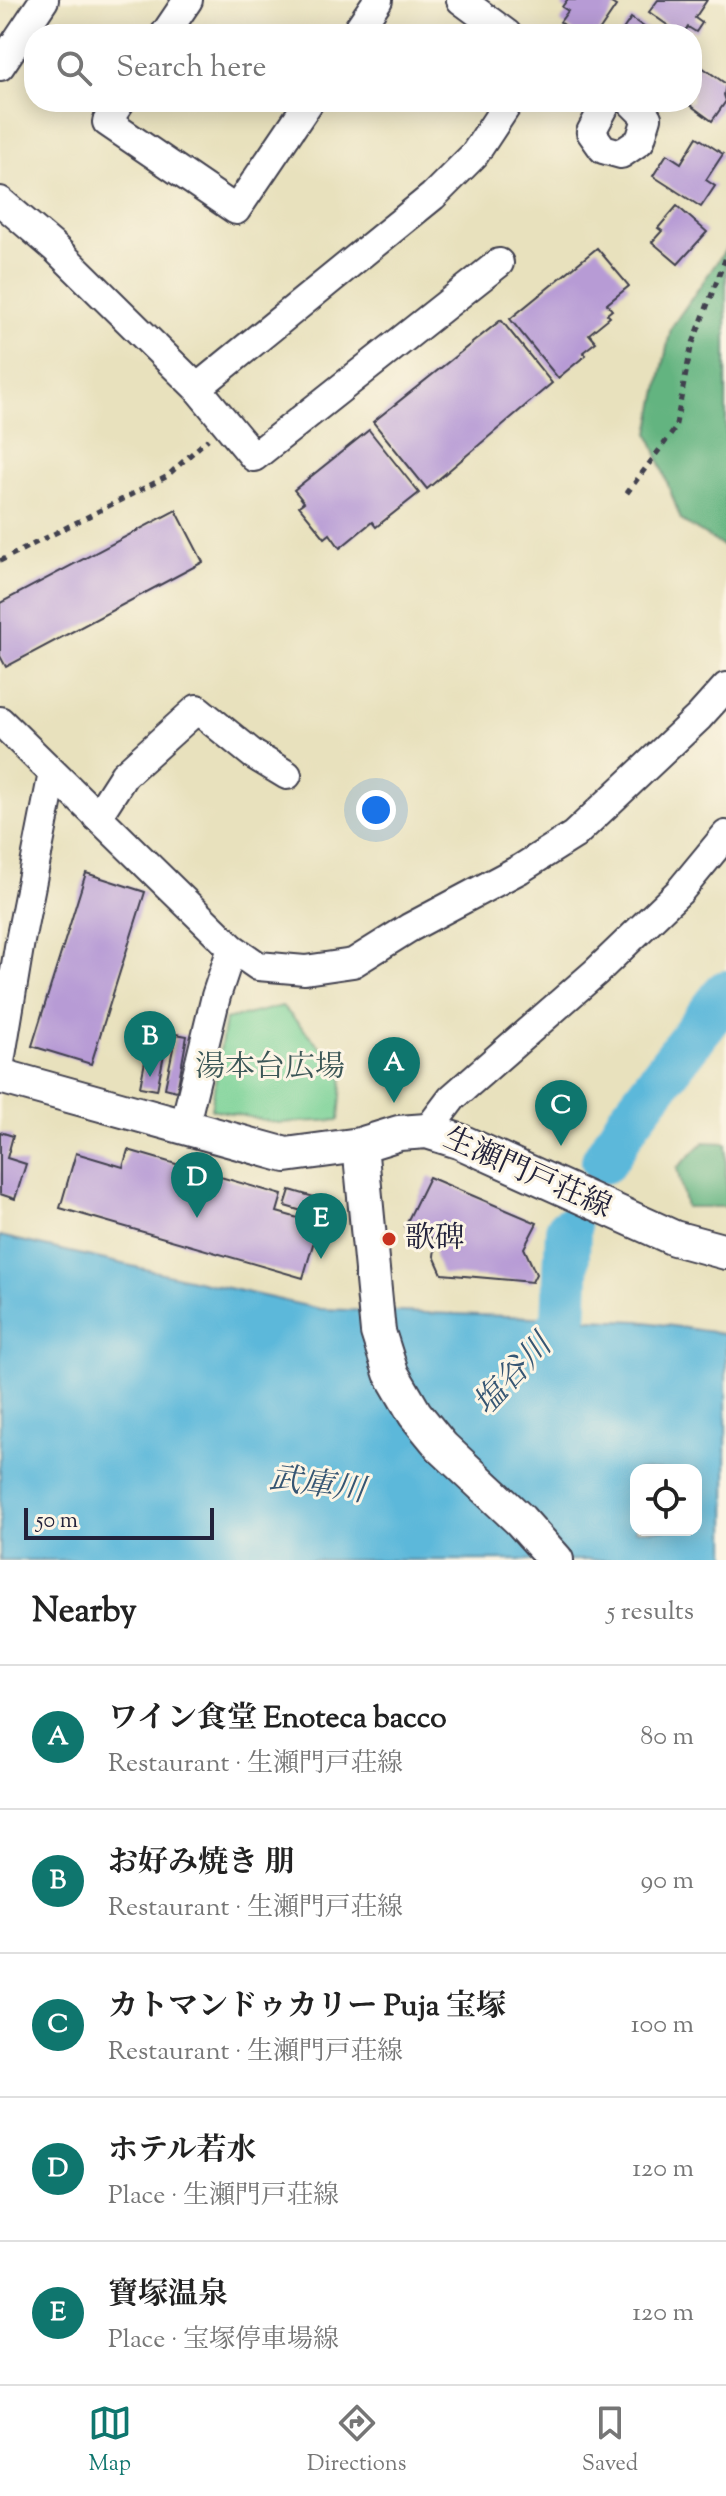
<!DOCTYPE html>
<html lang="en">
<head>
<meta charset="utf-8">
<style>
	body { margin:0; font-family:"Sorts Mill Goudy","Noto Serif JP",serif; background:#f2f2f2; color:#222 }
	.controls { position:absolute; right:24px; bottom:24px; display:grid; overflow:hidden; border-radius:16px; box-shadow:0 4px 20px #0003 }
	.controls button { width:72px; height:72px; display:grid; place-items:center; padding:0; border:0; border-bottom:2px solid #e0e0e0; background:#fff; color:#222; font:40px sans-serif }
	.scale { position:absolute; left:24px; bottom:20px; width:190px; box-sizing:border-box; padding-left:8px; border:4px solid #22223b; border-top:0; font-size:22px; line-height:28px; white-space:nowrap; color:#22223b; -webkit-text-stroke:6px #fcf5e5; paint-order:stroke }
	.you { position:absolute; left:376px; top:810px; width:28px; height:28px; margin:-20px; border:6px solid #fff; border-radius:50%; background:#1a73e8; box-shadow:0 0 0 12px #1a73e833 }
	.badge { display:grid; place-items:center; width:52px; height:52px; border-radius:50%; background:#0f766e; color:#fff; font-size:26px; font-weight:700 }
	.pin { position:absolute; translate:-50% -66px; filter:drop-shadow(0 2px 4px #0008) }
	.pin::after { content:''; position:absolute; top:42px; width:28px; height:24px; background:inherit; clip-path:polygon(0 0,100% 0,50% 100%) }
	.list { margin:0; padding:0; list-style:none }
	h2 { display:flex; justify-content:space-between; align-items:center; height:104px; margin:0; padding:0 32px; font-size:34px }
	h2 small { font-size:26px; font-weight:400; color:#767676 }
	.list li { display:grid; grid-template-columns:52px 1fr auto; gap:24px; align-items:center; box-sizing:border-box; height:144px; padding:0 32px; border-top:2px solid #e0e0e0 }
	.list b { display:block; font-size:30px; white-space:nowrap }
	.list p { margin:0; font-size:26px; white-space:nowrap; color:#767676 }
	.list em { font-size:26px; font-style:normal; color:#767676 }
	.icon { flex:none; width:44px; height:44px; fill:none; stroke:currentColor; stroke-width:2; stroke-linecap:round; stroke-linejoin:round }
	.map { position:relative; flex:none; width:726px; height:1560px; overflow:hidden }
	.search { position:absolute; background:#fff; box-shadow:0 4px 20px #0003; left:24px; right:24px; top:24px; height:88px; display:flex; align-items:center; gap:20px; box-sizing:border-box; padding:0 28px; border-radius:32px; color:#767676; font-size:30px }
	.sheet { height:824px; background:#fff }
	nav { display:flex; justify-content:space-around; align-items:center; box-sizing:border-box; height:112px; border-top:2px solid #e0e0e0; background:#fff; font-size:22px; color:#767676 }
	nav a { display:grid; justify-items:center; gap:4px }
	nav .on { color:#0f766e }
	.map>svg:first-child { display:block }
	.green { fill:#7ad297; stroke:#4e7a69; stroke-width:2 }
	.forest { fill:#63b480; stroke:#426b5e; stroke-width:2 }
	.water { fill:#5cb8da; stroke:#3f6d8a; stroke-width:2; fill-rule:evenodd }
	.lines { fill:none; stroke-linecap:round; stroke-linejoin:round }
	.river { stroke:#5cb8da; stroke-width:46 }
	.building { fill:#b79bd5 }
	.minor-casing { stroke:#403f4e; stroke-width:32 }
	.major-casing { stroke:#403f4e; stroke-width:38 }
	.path { stroke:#403f4e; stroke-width:5; stroke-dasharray:6 6; stroke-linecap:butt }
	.minor { stroke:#fff; stroke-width:28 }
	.major { stroke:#fff; stroke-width:34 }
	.poi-dot { fill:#c8321e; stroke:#fcf5e5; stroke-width:3 }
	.labels { text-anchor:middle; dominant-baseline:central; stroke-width:6; stroke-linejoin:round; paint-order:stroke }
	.park-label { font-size:30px; fill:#3c5757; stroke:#fcf5e5 }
	.street-label { font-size:30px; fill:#22223b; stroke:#fcf5e5 }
	.poi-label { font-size:30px; fill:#22223b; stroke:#fcf5e5; text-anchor:start }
	.water-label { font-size:32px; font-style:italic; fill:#365673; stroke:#fcf5e5 }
</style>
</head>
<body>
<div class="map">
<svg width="726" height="1560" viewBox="0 0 726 1560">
	<rect width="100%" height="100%" fill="#fcf5e5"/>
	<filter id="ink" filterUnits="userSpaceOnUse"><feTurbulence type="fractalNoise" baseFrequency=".0125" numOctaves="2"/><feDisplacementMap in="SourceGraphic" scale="16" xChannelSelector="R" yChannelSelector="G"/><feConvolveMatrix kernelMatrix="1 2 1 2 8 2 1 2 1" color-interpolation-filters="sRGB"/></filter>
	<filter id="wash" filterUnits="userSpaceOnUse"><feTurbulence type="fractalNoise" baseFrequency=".006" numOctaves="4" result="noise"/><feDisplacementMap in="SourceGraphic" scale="32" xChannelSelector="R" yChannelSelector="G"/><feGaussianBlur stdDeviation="1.8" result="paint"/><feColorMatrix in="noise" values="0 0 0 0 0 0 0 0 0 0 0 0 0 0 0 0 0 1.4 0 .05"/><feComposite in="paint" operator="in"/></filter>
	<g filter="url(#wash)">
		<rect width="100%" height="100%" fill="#e8e1bd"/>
		<!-- green -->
		<path class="green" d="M 282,1006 L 343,1071 L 339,1120 L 278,1123 L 211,1109 L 225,1020 Z"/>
		<!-- forest -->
		<path class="forest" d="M 726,249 L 726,548 L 681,520 L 649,433 L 671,328 Z
			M 704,1142 L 726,1143 L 726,1207 L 686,1207 L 677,1168 Z"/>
		<!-- water -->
		<path class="water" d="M 0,1236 L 320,1309 L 639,1321 L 726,1334 L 726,1560 L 0,1560 ZM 636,1470 L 696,1470 L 696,1530 L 636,1530 Z"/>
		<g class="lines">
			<!-- river -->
			<path class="river" d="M 604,1161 L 629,1120 L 726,993
				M 526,1369 L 564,1322 L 568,1230"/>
		</g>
		<g id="blocks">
			<!-- building -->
			<path class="building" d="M 567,0 L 606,0 L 616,6 L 597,34 L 578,34 L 560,22 L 568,11 L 562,7 Z
				M 658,0 L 707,0 L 695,18 L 702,23 L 696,32 L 688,27 L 683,34 L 680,34 L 649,12 Z
				M 631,18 L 654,34 L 620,34 Z
				M 692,60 L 726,84 L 724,95 L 726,101 L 712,121 L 686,102 L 692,102 Z
				M 697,137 L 723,154 L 706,180 L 715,186 L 701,207 L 653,176 L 667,154 L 681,163 Z
				M 677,206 L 707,232 L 678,264 L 652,242 L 662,231 L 658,228 Z
				M 597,248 L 629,286 L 607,304 L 612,310 L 607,314 L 610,317 L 589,334 L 596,342 L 583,352 L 586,355 L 558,378 L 510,319 Z
				M 501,320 L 552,383 L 427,489 L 373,422 Z
				M 369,430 L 419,493 L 376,527 L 372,522 L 340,548 L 330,534 L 325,538 L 299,506 L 304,502 L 294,490 Z
				M 176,510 L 203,562 L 6,667 L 0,656 L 0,603 Z
				M 86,873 L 145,892 L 91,1064 L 32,1046 Z
				M 151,1031 L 168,1034 L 157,1090 L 140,1087 Z
				M 176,1034 L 187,1036 L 177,1091 L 165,1088 Z
				M 0,1132 L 13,1136 L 7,1158 L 26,1164 L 15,1199 L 0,1194 Z
				M 128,1150 L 282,1195 L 277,1212 L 319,1224 L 303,1278 L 60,1208 L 76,1153 L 123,1167 Z
				M 429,1177 L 537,1223 L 524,1248 L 536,1274 L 532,1282 L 442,1274 L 434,1256 L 436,1240 L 405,1226 Z
				M 290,1190 L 321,1199 L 330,1214 L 329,1219 L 285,1206 Z"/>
		</g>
	</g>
	<g filter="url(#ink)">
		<use href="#blocks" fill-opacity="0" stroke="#403f4e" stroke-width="2"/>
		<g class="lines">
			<defs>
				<path id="minor" d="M 461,0 L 507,34
					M 165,34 L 188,0
					M 355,34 L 378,0
					M 0,66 L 44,0
					M 120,102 L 107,122 L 236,210 L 309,102
					M 607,102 L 591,132 L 603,149 L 621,154 L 640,141 L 647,118 L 631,102
					M 0,201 L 55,248 L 197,388 L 254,457 L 499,263
					M 197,388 L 433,196 L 474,155 L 509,102
					M 0,721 L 232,948 L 258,966 L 305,970 L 353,963 L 409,928 L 520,869 L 574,835 L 699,717 L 726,687
					M 97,817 L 124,775 L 197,709 L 254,755 L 287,775
					M 0,1062 L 20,941 L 53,773
					M 184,1128 L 216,996 L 232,948
					M 427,1131 L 452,1098 L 596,972 L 679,892 L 726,835"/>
				<path id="major" d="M 0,1076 L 286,1155 L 360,1145 L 399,1133 L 427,1131 L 459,1141 L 674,1238 L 726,1252
					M 360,1145 L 378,1332 L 391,1373 L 415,1414 L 442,1447 L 520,1520 L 556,1560"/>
			</defs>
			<!-- minor casing -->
			<use href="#minor" class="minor-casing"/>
			<!-- major casing -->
			<use href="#major" class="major-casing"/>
			<!-- path -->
			<path class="path" d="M 627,493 L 675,429 L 691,348 L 726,257
				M 0,561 L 166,477 L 208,439"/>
			<!-- minor -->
			<use href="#minor" class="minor"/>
			<!-- major -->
			<use href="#major" class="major"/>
		</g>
	</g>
	<!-- markers -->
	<circle class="poi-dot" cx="389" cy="1239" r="8"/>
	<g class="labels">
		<!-- park labels -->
		<g class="park-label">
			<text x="270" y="1068">湯本台広場</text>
		</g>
		<!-- street labels -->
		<g class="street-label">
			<text transform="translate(527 1174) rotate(24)">生瀬門戸荘線</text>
		</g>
		<!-- poi labels -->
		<g class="poi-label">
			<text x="405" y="1239">歌碑</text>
		</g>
		<!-- water labels -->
		<g class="water-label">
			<text transform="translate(514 1376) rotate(-47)">塩谷川</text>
			<text transform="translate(317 1486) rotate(8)">武庫川</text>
		</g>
	</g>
</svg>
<div class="controls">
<button><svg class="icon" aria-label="locate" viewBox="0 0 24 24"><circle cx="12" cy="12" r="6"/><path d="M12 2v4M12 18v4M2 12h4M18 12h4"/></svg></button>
</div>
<div class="scale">50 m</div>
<div class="you"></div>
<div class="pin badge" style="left:394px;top:1103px">A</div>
<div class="pin badge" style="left:150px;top:1077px">B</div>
<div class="pin badge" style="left:561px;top:1146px">C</div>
<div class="pin badge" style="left:197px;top:1218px">D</div>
<div class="pin badge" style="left:321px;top:1259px">E</div>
<div class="search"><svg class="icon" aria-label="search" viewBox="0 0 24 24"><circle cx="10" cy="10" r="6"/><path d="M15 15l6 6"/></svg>Search here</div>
</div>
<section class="sheet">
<h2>Nearby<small>5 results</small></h2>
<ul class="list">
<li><span class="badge">A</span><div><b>ワイン食堂 Enoteca bacco</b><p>Restaurant · 生瀬門戸荘線</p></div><em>80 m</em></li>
<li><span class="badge">B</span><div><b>お好み焼き 朋</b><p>Restaurant · 生瀬門戸荘線</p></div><em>90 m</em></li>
<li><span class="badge">C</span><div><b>カトマンドゥカリー Puja 宝塚</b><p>Restaurant · 生瀬門戸荘線</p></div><em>100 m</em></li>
<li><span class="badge">D</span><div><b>ホテル若水</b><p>Place · 生瀬門戸荘線</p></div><em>120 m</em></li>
<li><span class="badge">E</span><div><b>寶塚温泉</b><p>Place · 宝塚停車場線</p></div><em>120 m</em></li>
</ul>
</section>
<nav>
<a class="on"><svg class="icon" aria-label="map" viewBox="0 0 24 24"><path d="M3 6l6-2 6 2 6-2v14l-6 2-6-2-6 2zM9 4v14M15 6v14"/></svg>Map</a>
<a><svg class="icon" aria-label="directions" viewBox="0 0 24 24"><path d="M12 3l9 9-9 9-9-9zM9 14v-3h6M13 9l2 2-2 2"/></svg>Directions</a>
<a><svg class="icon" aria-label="saved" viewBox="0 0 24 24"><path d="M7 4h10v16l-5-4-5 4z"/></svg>Saved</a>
</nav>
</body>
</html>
